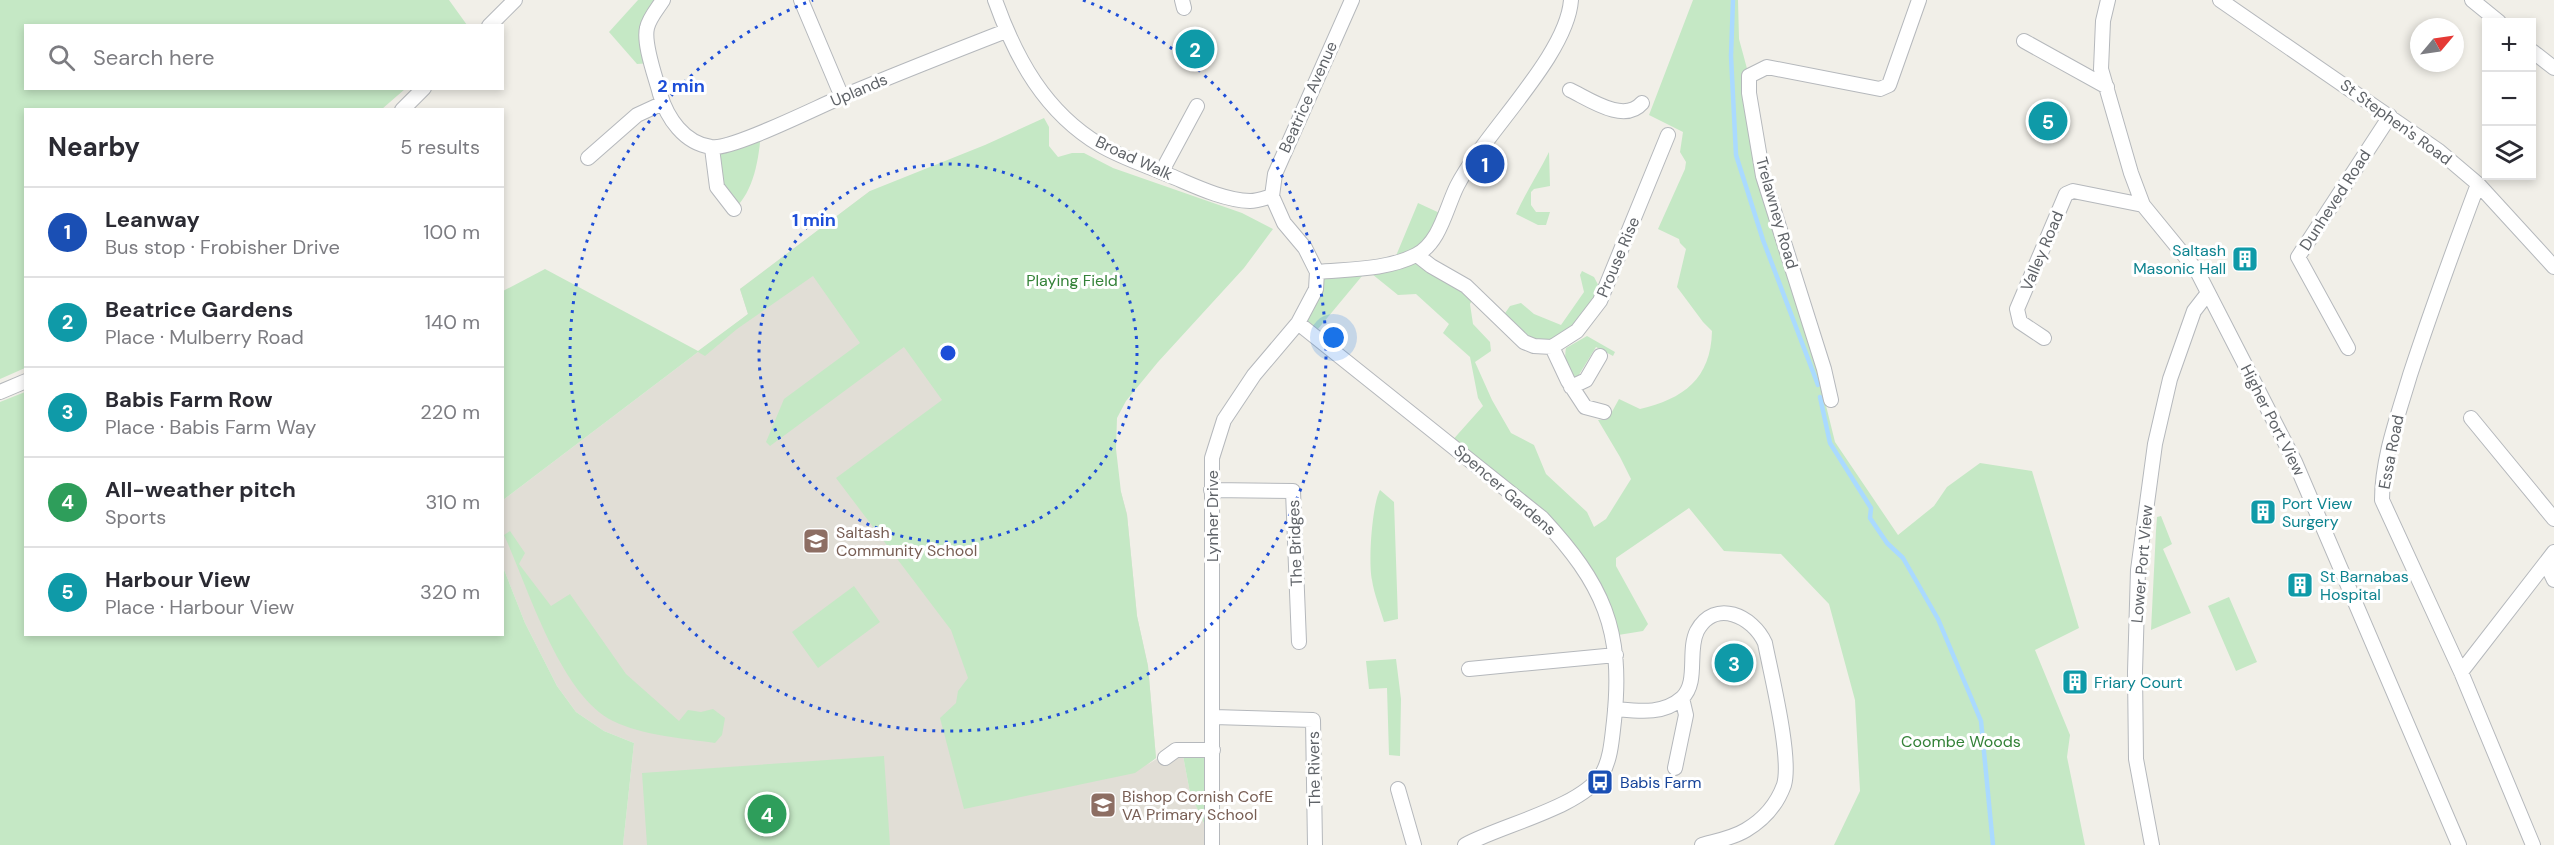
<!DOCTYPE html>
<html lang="en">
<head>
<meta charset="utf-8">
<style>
	body { margin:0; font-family:"DM Sans",sans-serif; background:#f2f2f3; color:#2b2b33 }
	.controls { position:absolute; right:18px; top:18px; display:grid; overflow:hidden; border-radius:0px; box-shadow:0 3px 9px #0003 }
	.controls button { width:54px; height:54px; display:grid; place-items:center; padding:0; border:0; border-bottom:2px solid #e1e1e2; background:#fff; color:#2b2b33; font:30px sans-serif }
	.compass { position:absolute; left:2410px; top:18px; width:54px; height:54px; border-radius:50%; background:#fff; box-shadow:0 3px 9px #0003; rotate:61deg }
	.you { position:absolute; left:1334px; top:338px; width:21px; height:21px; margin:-15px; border:4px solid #fff; border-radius:50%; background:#1a73e8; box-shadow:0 0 0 9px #1a73e833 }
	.badge { display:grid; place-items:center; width:39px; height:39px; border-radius:50%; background:#ea580c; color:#fff; font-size:20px; font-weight:700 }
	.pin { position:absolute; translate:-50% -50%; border:3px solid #fff; box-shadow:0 2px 6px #0006 }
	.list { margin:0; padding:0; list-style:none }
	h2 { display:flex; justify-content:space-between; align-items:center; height:78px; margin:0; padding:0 24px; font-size:26px }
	h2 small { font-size:20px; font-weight:400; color:#7c7c81 }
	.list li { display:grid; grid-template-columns:39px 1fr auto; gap:18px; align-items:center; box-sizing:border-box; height:90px; padding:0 24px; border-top:2px solid #e1e1e2 }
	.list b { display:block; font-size:22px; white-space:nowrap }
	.list p { margin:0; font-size:20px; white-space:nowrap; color:#7c7c81 }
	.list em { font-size:20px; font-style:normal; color:#7c7c81 }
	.icon { flex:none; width:33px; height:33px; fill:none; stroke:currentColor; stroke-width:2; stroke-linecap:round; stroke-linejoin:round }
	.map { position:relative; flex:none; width:2554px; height:845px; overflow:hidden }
	.search { position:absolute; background:#fff; box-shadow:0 3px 9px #0003; left:24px; top:24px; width:480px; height:66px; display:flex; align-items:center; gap:15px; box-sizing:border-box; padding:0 21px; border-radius:0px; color:#7c7c81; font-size:22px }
	.panel { position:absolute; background:#fff; box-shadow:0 3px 9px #0003; left:24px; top:108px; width:480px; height:528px; border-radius:0px }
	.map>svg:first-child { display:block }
	.education { fill:#e1ded6 }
	.green { fill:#c5e8c5 }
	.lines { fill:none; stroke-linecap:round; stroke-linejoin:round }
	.stream { stroke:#aadaff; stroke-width:4.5 }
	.minor-casing { stroke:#b5b8bc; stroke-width:16 }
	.minor { stroke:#fff; stroke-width:14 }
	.ring { fill:none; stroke:#1d4ed8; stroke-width:3; stroke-dasharray:3 6 }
	.labels { text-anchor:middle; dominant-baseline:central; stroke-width:6; stroke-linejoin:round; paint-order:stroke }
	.street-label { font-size:16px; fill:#5f6368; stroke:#fff }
	.culture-label { font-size:16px; fill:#0d838f; stroke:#fff; text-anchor:start }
	.park-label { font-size:16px; fill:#348238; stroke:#fff }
	.education-label { font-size:16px; fill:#785e54; stroke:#fff; text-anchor:start }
	.transit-label { font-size:16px; fill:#164399; stroke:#fff; text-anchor:start }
	.centre { fill:#1d4ed8; stroke:#fff; stroke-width:3 }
	.ring-label { font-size:18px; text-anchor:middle; font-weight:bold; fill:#1d4ed8; stroke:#fff; stroke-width:6; stroke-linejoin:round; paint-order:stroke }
</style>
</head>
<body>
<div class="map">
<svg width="2554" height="845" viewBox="0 0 2554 845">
	<rect width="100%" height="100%" fill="#f1efe8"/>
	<!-- education -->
	<path class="education" d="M 870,191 L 1121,492 L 1127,514 L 1137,616 L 1148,666 L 1156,758 L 1147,765 L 1171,750 L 1182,750 L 1190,793 L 1207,830 L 1207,845 L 623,845 L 634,743 L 604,731 L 576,712 L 557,686 L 525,623 L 503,567 L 503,500 L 748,314 L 740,289 Z"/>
	<!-- green -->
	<path class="green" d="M 0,0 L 449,0 L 467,25 L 26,26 L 26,88 L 405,89 L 382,109 L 26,110 L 25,368 L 0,379 Z
		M 638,0 L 663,0 L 647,28 L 652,63 L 637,64 L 609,32 Z
		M 1693,0 L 1738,0 L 1739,39 L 1749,76 L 1749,93 L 1835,442 L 1898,535 L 1934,506 L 1947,487 L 1980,463 L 2032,471 L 2079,628 L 2035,650 L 2070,735 L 2067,757 L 2085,845 L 1834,845 L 1860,791 L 1855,700 L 1829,604 L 1781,554 L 1724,551 L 1689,508 L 1616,558 L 1616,566 L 1648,624 L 1643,631 L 1612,636 L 1569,547 L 1450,443 L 1483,406 L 1478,398 L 1470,357 L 1443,333 L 1449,324 L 1416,294 L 1398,295 L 1367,270 L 1313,335 L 1298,323 L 1317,272 L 1393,263 L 1418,203 L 1444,215 L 1418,254 L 1475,295 L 1470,304 L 1473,324 L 1490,342 L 1491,351 L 1475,362 L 1492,400 L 1511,433 L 1534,445 L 1546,474 L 1587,512 L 1594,527 L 1606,519 L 1631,479 L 1620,457 L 1598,420 L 1608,419 L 1619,399 L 1640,409 C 1683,399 1711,379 1712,331 L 1703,322 L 1677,287 L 1686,249 L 1680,243 L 1679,239 L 1658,229 L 1685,169 L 1686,162 L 1680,152 L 1683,132 L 1649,115 Z
		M 1044,118 L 1049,127 L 1049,146 L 1058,157 L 1072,153 L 1084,153 L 1113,168 L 1242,213 L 1273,229 L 1244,268 L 1158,362 L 1126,401 L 1117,418 L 1116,449 L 1121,492 L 1127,515 L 1137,616 L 1148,666 L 1156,758 L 1135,773 L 964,809 L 940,718 L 956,703 L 958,691 L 968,678 L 951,630 L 836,478 L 942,400 L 904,347 L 770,446 L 766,442 L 784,399 L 860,343 L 813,276 L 737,329 L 705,356 L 698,352 L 503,500 L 503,291 L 545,269 L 698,351 L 748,314 L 740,289 L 870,191 L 985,145 Z
		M 761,132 C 759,158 754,192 734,209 L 717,187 L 712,148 Z
		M 1549,152 L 1550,186 L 1534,189 L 1531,192 L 1531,205 L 1536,212 L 1550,212 L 1546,225 L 1538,225 L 1516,214 C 1526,192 1538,174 1549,152 Z
		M 1582,271 L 1594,277 L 1603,294 L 1577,331 L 1534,346 L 1501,319 L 1510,306 L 1521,303 L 1534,314 L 1561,325 L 1584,292 L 1580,275 Z
		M 1587,336 L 1615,352 L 1613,356 L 1596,347 L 1577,378 L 1572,377 C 1566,369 1564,358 1566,348 Z
		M 25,392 L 26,634 L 502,634 L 503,567 L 525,623 L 557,686 L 576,712 L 604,731 L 634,743 L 623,845 L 0,845 L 0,402 Z
		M 1380,490 L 1394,502 L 1398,619 L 1384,622 C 1380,608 1374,594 1372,580 C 1368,562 1372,505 1380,490 Z
		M 2161,516 L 2172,544 L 2163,549 L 2191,613 L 2151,630 L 2156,530 L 2157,517 Z
		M 510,531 L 525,553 L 519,564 L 551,606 L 570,594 L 626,674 L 679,721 L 688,710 L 701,712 L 713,709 L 725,718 L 722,735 L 715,743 C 682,738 644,736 613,721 C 560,695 528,587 504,535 Z
		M 854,586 L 880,622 L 818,668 L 792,632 Z
		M 2229,597 L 2257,662 L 2236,671 L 2208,606 Z
		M 1396,659 L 1401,699 L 1400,756 L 1389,755 L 1387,688 L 1369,689 L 1366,661 Z
		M 1182,750 L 1209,752 L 1207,830 L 1190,793 Z
		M 884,756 L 890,845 L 647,845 L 642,773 Z"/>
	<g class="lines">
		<!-- stream -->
		<path class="stream" d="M 1733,0 L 1731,56 L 1736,155 L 1763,240 L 1818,385
			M 1820,397 L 1830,443 L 1871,508 L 1870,518 L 1887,543 L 1903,558 L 1938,619 L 1981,721 L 1993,845"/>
		<defs>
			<path id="minor" d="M 663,0 C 658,8 649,18 647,28 C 643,44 656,78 660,94 C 667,118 684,143 711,147 C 731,151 821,105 846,95 C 899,73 952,52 1006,31
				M 801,0 L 842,97
				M 995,0 C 1016,59 1045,112 1100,145 C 1122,158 1148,166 1171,176 C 1195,186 1223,200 1250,201 C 1257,201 1265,198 1272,196
				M 1182,0 L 1184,8
				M 2108,0 L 2103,21 L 2101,69 L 2131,173 L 2143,205 L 2197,271 L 2295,462 L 2459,845
				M 2220,0 L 2439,151 L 2478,184 L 2554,267
				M 2472,0 L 2499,22
				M 489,26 L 515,0
				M 2024,41 L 2107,87
				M 2532,51 L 2554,68
				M 1570,90 C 1589,99 1624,124 1642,103
				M 402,110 L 424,88
				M 712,148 L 717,187 L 734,209
				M 588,158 L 637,115 L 663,103
				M 1162,171 L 1197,106
				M 2478,184 C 2454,248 2431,311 2410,375 C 2398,416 2382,458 2382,500 L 2461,672 L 2533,845
				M 1272,196 L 1275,174 L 1352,0
				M 1417,255 L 1431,266 L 1466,286 L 1524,342 L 1534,346 L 1552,347
				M 1317,272 C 1349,269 1387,270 1416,255 C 1440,243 1446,208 1457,186 C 1484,133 1567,56 1571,0
				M 1298,323 L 1542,518 C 1603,584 1624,629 1614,721 C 1612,737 1611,759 1602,774 C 1580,808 1501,825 1465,845
				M 2044,338 L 2020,322 L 2017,309 L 2066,194 L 2073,191 L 2143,205
				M 1552,347 L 1577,331 L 1600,301 L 1668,135
				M 1552,347 L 1568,381 L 1585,407 L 1604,412
				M 2348,348 L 2298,257 L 2390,116
				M 1571,387 L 1586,380 L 1600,356
				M 0,392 L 26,381
				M 1831,400 L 1824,369 L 1763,176 L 1749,93 L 1749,76 L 1767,67 L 1880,89 L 1889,85 L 1919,0
				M 2471,418 L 2554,519
				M 1211,490 L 1293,491 L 1299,642
				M 2546,563 L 2554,580
				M 1469,669 L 1616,655
				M 2461,672 L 2554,552
				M 1615,709 C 1638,711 1663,715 1682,698 C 1699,682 1687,651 1697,631 C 1715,598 1753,616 1765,643 C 1771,674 1792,758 1784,785 C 1777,804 1763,820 1746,830 C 1733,838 1716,841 1702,845
				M 1214,717 L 1313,720 L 1315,845
				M 1165,758 L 1176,750 L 1213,750
				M 1675,768 L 1686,715 L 1682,698
				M 1398,789 L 1414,845
				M 1212,845 L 1212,458 L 1224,420 L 1254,375 L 1298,323 L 1316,289 L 1317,272 L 1305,248 L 1284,223 L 1272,196
				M 2152,845 L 2136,759 L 2135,672 L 2138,570 L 2155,444 L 2170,379 L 2194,311 L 2208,293"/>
		</defs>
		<!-- minor casing -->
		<use href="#minor" class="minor-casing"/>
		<!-- minor -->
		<use href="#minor" class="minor"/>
	</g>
	<!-- distance rings -->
	<g class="ring">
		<circle cx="948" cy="353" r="189"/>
		<path d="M1083 0A378 378 0 1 1 813 0"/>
	</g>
	<!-- icons -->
	<defs>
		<symbol id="building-square" viewBox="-11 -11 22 22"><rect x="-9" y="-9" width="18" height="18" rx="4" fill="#0f9aa8" stroke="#fff"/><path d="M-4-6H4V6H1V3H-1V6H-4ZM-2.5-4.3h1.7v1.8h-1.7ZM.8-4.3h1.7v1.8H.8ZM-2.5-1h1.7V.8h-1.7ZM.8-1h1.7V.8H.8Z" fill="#fff"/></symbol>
		<symbol id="school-square" viewBox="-11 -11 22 22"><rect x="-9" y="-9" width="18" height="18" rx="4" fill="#8d6e63" stroke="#fff"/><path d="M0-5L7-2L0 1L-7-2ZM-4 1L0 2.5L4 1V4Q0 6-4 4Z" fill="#fff"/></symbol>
		<symbol id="bus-square" viewBox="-11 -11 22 22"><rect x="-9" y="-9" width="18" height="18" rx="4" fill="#1a4fb4" stroke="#fff"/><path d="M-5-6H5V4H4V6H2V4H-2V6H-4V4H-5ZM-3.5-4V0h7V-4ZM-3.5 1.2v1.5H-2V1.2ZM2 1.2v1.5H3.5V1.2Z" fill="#fff"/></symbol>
	</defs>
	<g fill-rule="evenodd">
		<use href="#building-square" x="2230" y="244" width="30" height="30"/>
		<use href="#building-square" x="2248" y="497" width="30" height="30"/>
		<use href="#school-square" x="801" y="526" width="30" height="30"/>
		<use href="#building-square" x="2285" y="570" width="30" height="30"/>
		<use href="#building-square" x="2060" y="667" width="30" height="30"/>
		<use href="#bus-square" x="1585" y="767" width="30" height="30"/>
		<use href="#school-square" x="1088" y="790" width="30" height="30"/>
	</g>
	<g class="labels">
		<!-- street labels -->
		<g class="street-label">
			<text transform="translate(859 90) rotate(-23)">Uplands</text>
			<text transform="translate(1308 97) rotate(-66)">Beatrice Avenue</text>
			<text transform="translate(2396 122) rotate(36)">St Stephen's Road</text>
			<text transform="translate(1134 158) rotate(25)">Broad Walk</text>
			<text transform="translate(2335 200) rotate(-57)">Dunheved Road</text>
			<text transform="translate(1777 213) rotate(74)">Trelawney Road</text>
			<text transform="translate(2042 251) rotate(-67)">Valley Road</text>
			<text transform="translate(1618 257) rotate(-67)">Prouse Rise</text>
			<text transform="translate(2273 420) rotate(63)">Higher Port View</text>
			<text transform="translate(2391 452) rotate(-79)">Essa Road</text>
			<text transform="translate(1505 490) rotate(41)">Spencer Gardens</text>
			<text transform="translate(1212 516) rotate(-90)">Lynher Drive</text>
			<text transform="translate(1295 543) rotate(-92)">The Bridges</text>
			<text transform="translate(2142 564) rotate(-85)">Lower Port View</text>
			<text transform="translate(1314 769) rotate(-91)">The Rivers</text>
		</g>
		<!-- culture labels -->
		<g class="culture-label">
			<text x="2226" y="250" text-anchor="end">Saltash<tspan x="2226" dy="18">Masonic Hall</tspan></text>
			<text x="2282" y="503">Port View<tspan x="2282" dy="18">Surgery</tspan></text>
			<text x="2320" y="576">St Barnabas<tspan x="2320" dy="18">Hospital</tspan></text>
			<text x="2094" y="682">Friary Court</text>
		</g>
		<!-- park labels -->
		<g class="park-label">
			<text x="1072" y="280">Playing Field</text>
			<text x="1961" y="741">Coombe Woods</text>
		</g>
		<!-- education labels -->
		<g class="education-label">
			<text x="836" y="532">Saltash<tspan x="836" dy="18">Community School</tspan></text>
			<text x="1122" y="796">Bishop Cornish CofE<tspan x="1122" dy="18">VA Primary School</tspan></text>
		</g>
		<!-- transit labels -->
		<g class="transit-label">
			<text x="1620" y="782">Babis Farm</text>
		</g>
	</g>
	<circle cx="948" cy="353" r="9" class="centre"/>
	<g class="ring-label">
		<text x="681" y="92">2 min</text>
		<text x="814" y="226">1 min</text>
	</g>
</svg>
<div class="controls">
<button>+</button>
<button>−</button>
<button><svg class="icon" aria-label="layers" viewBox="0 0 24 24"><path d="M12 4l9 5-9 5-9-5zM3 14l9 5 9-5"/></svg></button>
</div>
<svg class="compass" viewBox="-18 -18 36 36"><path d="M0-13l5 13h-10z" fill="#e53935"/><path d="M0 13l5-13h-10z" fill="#7c7c81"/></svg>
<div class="you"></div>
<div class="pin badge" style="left:1485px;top:164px;background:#1a4fb4">1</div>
<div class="pin badge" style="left:1195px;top:49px;background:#0f9aa8">2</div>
<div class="pin badge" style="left:1734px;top:663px;background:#0f9aa8">3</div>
<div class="pin badge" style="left:767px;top:814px;background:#2e9e5b">4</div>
<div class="pin badge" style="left:2048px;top:121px;background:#0f9aa8">5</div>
<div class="search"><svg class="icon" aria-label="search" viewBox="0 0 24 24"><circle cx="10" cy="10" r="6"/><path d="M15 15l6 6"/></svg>Search here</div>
<section class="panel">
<h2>Nearby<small>5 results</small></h2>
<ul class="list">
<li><span class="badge" style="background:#1a4fb4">1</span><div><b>Leanway</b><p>Bus stop · Frobisher Drive</p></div><em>100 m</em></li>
<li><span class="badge" style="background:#0f9aa8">2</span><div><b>Beatrice Gardens</b><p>Place · Mulberry Road</p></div><em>140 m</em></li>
<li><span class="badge" style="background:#0f9aa8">3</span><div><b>Babis Farm Row</b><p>Place · Babis Farm Way</p></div><em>220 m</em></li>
<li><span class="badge" style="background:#2e9e5b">4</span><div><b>All-weather pitch</b><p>Sports</p></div><em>310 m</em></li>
<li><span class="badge" style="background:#0f9aa8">5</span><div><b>Harbour View</b><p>Place · Harbour View</p></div><em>320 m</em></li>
</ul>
</section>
</div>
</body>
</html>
